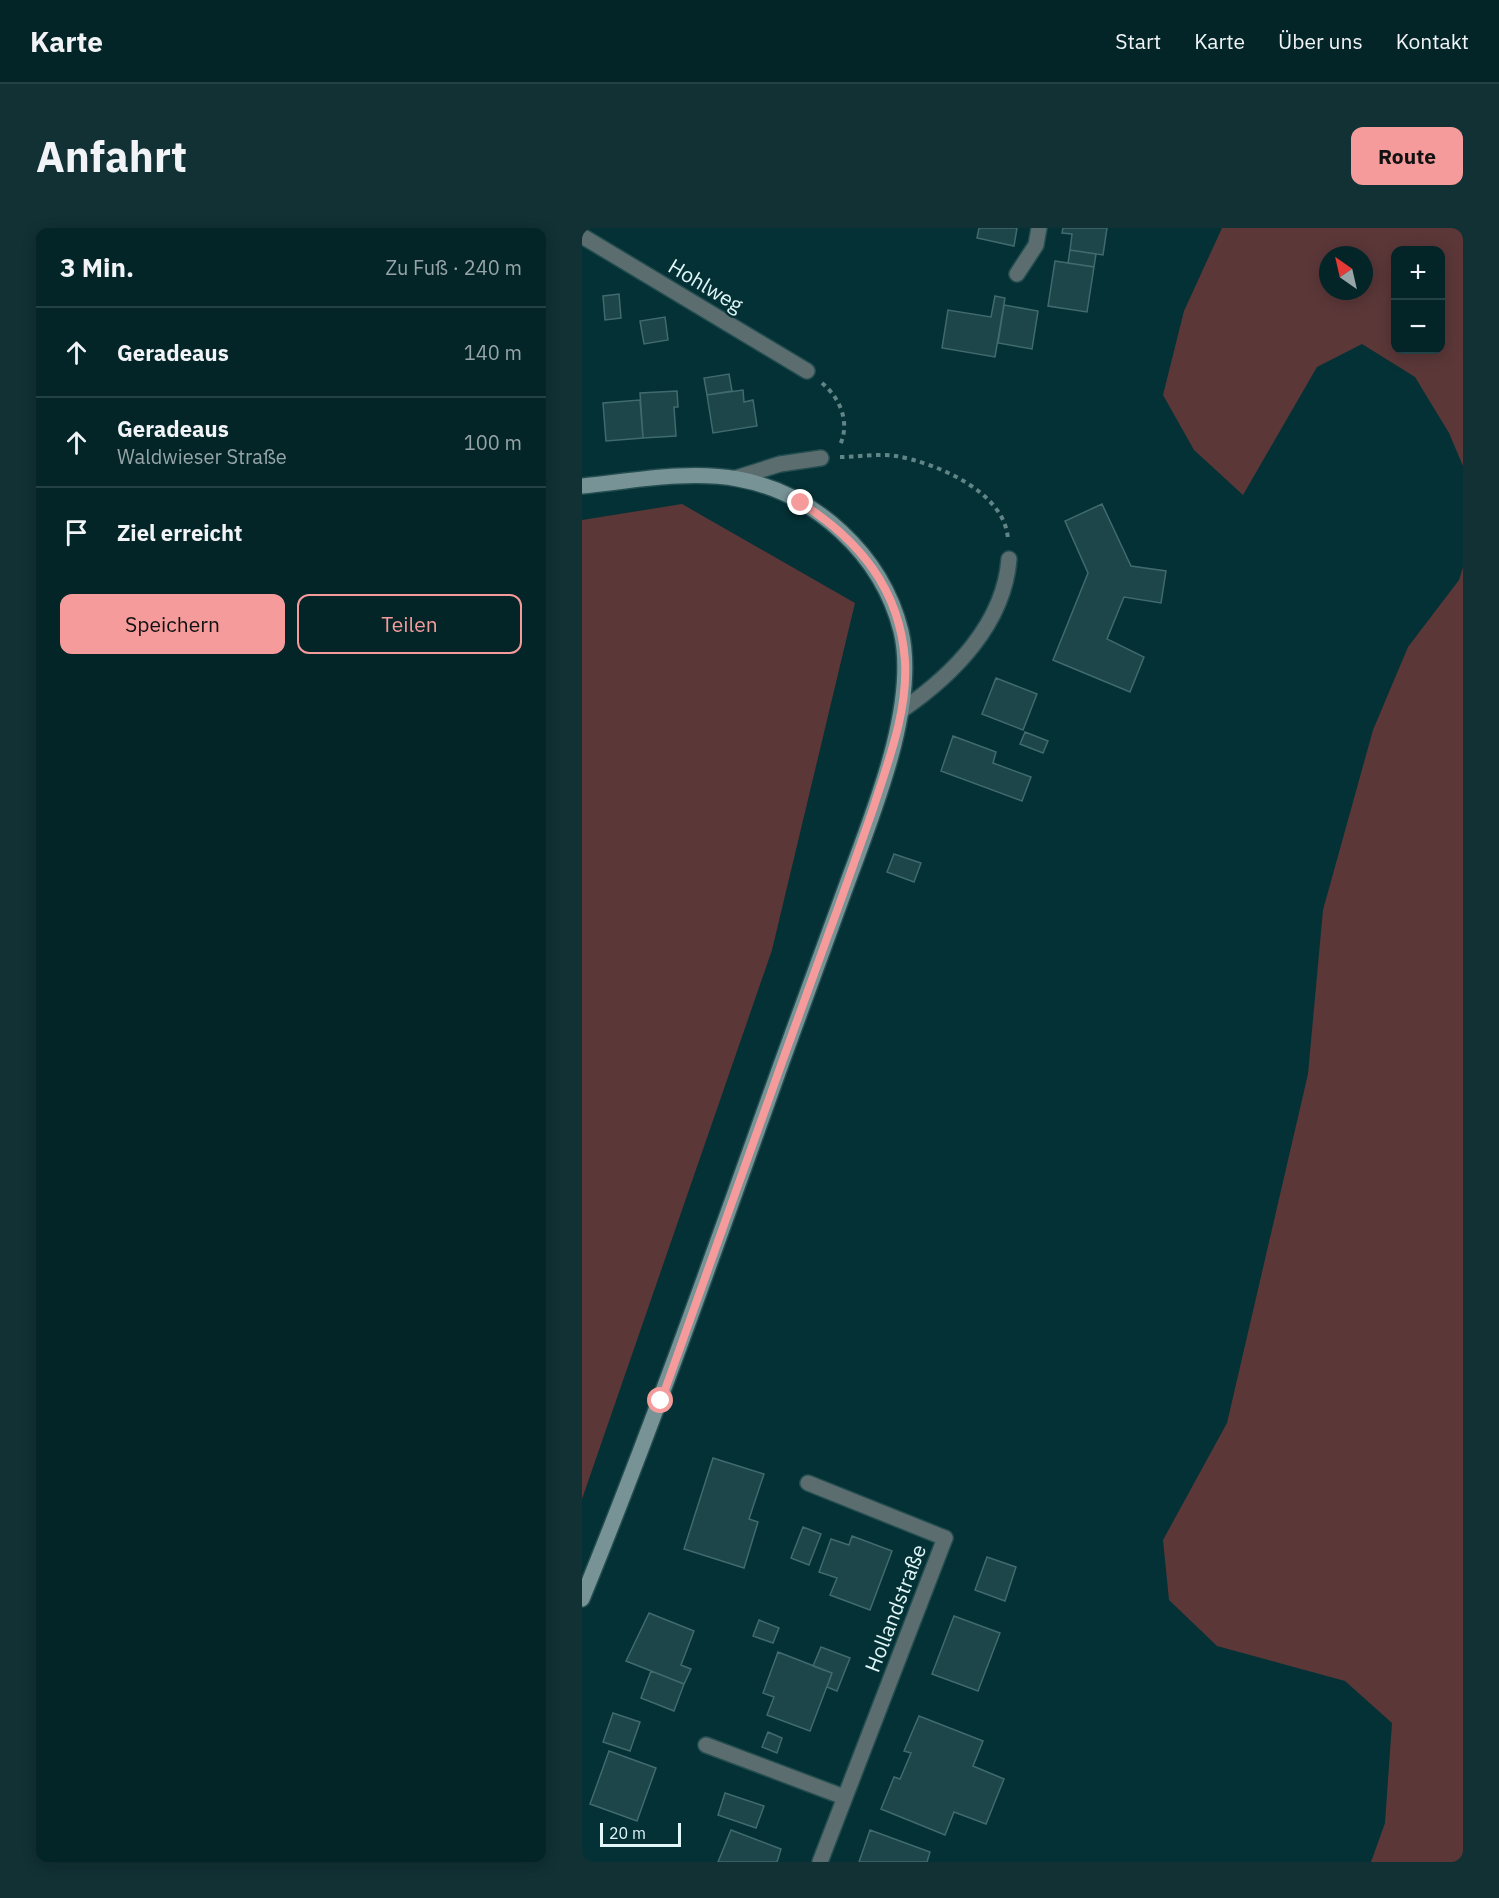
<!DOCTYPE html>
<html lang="de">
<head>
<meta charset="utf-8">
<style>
	body { margin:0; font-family:"IBM Plex Sans",sans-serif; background:#113134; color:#f1f3f6 }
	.controls { position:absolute; right:18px; top:18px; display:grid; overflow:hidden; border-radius:12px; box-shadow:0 3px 15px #0003 }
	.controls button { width:54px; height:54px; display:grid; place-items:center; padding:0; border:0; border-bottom:2px solid #244245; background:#032528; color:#f1f3f6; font:30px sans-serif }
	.compass { position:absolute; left:737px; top:18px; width:54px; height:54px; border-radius:50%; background:#032528; box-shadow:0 3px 15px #0003; rotate:326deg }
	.scale { position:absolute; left:18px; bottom:15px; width:81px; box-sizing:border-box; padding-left:6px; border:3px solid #e0f6f8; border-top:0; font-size:16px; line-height:21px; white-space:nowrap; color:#e0f6f8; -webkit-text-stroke:4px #043135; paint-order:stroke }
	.stop { position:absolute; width:18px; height:18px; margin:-14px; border:4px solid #f59b9b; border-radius:50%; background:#fff }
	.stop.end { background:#f59b9b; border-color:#fff; box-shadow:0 2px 6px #0008 }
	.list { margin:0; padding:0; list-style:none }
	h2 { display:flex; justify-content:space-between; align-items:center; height:78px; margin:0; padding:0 24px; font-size:26px }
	h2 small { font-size:20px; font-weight:400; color:#97a5a8 }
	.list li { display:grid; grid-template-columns:39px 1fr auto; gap:18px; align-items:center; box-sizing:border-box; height:90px; padding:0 24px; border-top:2px solid #244245 }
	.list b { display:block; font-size:22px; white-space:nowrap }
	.list p { margin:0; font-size:20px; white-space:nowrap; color:#97a5a8 }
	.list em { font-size:20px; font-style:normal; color:#97a5a8 }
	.actions { display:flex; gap:12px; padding:18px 24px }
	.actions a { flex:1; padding:14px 0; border:2px solid #f59b9b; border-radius:12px; text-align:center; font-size:21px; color:#f59b9b }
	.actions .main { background:#f59b9b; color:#111 }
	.icon { flex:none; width:33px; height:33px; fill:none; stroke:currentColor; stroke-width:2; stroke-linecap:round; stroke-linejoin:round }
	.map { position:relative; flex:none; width:881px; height:1634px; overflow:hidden; border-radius:12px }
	header { display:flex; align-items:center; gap:36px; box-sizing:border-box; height:84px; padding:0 30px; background:#032528; border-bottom:2px solid #244245 }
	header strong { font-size:28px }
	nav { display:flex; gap:33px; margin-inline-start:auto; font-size:21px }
	.intro { display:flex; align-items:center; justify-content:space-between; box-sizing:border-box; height:144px; padding:0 36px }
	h1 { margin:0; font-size:42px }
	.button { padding:15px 27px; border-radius:12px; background:#f59b9b; color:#111; font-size:21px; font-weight:700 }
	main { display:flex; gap:36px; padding:0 36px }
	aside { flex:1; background:#032528; border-radius:12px; box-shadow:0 3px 15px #0003 }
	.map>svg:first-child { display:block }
	.green { fill:#5b3738; fill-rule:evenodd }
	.building { fill:#1d464a; stroke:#416a6e; stroke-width:1.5 }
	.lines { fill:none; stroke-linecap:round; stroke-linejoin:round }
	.service-casing { stroke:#234d50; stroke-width:18 }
	.minor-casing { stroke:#234d50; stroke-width:18 }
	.secondary-casing { stroke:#234d50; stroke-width:18 }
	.path { stroke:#618487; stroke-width:4; stroke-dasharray:4.5 4.5; stroke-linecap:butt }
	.service { stroke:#5c6d6f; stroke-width:15 }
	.minor { stroke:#5c6d6f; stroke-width:15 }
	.secondary { stroke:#779396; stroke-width:15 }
	.route { stroke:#f59b9b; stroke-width:8 }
	.labels { text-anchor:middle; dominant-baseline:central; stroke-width:5; stroke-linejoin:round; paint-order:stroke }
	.street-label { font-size:21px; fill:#e0f6f8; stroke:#043135 }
</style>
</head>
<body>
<header>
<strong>Karte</strong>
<nav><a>Start</a><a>Karte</a><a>Über uns</a><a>Kontakt</a></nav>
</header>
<div class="intro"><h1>Anfahrt</h1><a class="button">Route</a></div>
<main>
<aside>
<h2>3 Min.<small>Zu Fuß · 240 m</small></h2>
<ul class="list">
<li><svg class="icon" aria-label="ahead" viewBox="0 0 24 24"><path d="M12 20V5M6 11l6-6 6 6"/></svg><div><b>Geradeaus</b></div><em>140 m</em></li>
<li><svg class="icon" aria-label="ahead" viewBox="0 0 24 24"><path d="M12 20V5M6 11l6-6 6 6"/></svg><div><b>Geradeaus</b><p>Waldwieser Straße</p></div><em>100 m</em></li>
<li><svg class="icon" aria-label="arrive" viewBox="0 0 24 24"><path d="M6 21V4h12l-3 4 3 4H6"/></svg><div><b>Ziel erreicht</b></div></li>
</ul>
<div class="actions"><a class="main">Speichern</a><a>Teilen</a></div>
</aside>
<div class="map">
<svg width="881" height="1634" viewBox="0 0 881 1634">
	<rect width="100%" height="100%" fill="#043135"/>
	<!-- green -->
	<path class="green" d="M 640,0 L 881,0 L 881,238 L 867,205 L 833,149 L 780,116 L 735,139 L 661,267 L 612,222 L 581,167 L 602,83 ZM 814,22 L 858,22 L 858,122 L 814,122 ZM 746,27 L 782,27 L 782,63 L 746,63 Z
		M 100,276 L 273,375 L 190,722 L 0,1271 L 0,292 Z
		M 881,339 L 881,1634 L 789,1634 L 803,1595 L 810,1495 L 763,1453 L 635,1418 L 587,1372 L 581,1312 L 645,1195 L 726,846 L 741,682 L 791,502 L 826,419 L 877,352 Z"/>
	<!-- building -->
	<path class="building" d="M 397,0 L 435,0 L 432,18 L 395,10 Z
		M 481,0 L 525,0 L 521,27 L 488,22 L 490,6 L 480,5 Z
		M 488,22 L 514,26 L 512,39 L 486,35 Z
		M 473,33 L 512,39 L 505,84 L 466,78 Z
		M 37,66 L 39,90 L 23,92 L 21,68 Z
		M 413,68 L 423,70 L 413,129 L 360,120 L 366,82 L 409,89 Z
		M 422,77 L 456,83 L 450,121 L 416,115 Z
		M 83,89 L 86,112 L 62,116 L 58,93 Z
		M 147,146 L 150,163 L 125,167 L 122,150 Z
		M 161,162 L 162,174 L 171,172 L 175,198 L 131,205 L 125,167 Z
		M 95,163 L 96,179 L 92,179 L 94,208 L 61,210 L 58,165 Z
		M 58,172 L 61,210 L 24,213 L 21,175 Z
		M 520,276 L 549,338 L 584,343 L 579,375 L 542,369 L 525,411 L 562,429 L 548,464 L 471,432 L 506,345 L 483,293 Z
		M 414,450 L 455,466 L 441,502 L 400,486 Z
		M 443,504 L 466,513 L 461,525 L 438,516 Z
		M 371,508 L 414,524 L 411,535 L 449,549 L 440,573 L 359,543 Z
		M 312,626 L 339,635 L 332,654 L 305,644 Z
		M 131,1230 L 182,1246 L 167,1291 L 176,1294 L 162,1340 L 102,1321 Z
		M 221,1299 L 239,1306 L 227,1337 L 209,1330 Z
		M 270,1308 L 310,1323 L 288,1382 L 248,1367 L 255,1350 L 237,1344 L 249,1311 L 267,1317 Z
		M 405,1329 L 434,1339 L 423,1373 L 393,1362 Z
		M 67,1385 L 112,1403 L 99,1437 L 109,1441 L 102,1456 L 44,1433 Z
		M 372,1388 L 418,1405 L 396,1463 L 350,1446 Z
		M 177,1392 L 197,1400 L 191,1415 L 171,1408 Z
		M 239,1419 L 268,1430 L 255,1463 L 245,1459 L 250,1445 L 231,1438 Z
		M 196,1424 L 250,1445 L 228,1503 L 185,1487 L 192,1469 L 181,1465 Z
		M 69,1443 L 102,1456 L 92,1483 L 59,1470 Z
		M 31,1485 L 58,1494 L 48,1523 L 21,1514 Z
		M 337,1488 L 401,1513 L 391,1538 L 422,1551 L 404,1596 L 372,1584 L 363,1607 L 299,1581 L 312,1549 L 318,1551 L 329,1525 L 322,1523 Z
		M 186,1504 L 200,1510 L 195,1525 L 180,1519 Z
		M 27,1523 L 74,1540 L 55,1593 L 8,1576 Z
		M 143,1565 L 182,1578 L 174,1600 L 136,1587 Z
		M 149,1602 L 199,1621 L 195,1634 L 136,1634 Z
		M 288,1602 L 348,1624 L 345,1634 L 277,1634 Z"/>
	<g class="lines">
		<defs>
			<path id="service" d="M 0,8 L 225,143
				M 154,250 L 198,236 L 239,230
				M 320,482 C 371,447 422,396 427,331
				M 226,1255 L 363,1310
				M 124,1517 L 262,1569"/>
			<path id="minor" d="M 435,46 L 454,17 L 457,0
				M 238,1634 L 363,1310"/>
			<path id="secondary" d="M 0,258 C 50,253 106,242 156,251 C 233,265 300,327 319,403 C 337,479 288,592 262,664 C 242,720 221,775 201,831 C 136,1012 73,1193 0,1371"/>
		</defs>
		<!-- service casing -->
		<use href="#service" class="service-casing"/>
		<!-- minor casing -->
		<use href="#minor" class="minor-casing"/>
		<!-- secondary casing -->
		<use href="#secondary" class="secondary-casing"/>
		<!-- path -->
		<path class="path" d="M 240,155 C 259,171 269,196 257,219
			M 258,229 C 276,229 297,225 314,228 C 354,235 424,264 426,312"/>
		<!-- service -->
		<use href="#service" class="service"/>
		<!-- minor -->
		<use href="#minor" class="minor"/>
		<!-- secondary -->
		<use href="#secondary" class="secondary"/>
	</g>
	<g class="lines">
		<!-- route -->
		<path class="route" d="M 79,1173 C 134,1018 189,864 245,710 C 261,667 276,624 291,581 C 306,534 326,483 323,433 C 318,361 277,312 219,275"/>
	</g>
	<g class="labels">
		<!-- street labels -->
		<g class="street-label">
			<text transform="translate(124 57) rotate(31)">Hohlweg</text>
			<text transform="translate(313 1380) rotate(-69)">Hollandstraße</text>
		</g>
	</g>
</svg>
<div class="controls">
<button>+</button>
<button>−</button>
</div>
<svg class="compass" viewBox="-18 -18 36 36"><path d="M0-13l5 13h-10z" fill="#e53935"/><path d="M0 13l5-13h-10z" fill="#97a5a8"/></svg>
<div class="scale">20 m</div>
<div class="stop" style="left:79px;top:1173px"></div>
<div class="stop end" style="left:219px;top:275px"></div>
</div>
</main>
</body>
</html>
